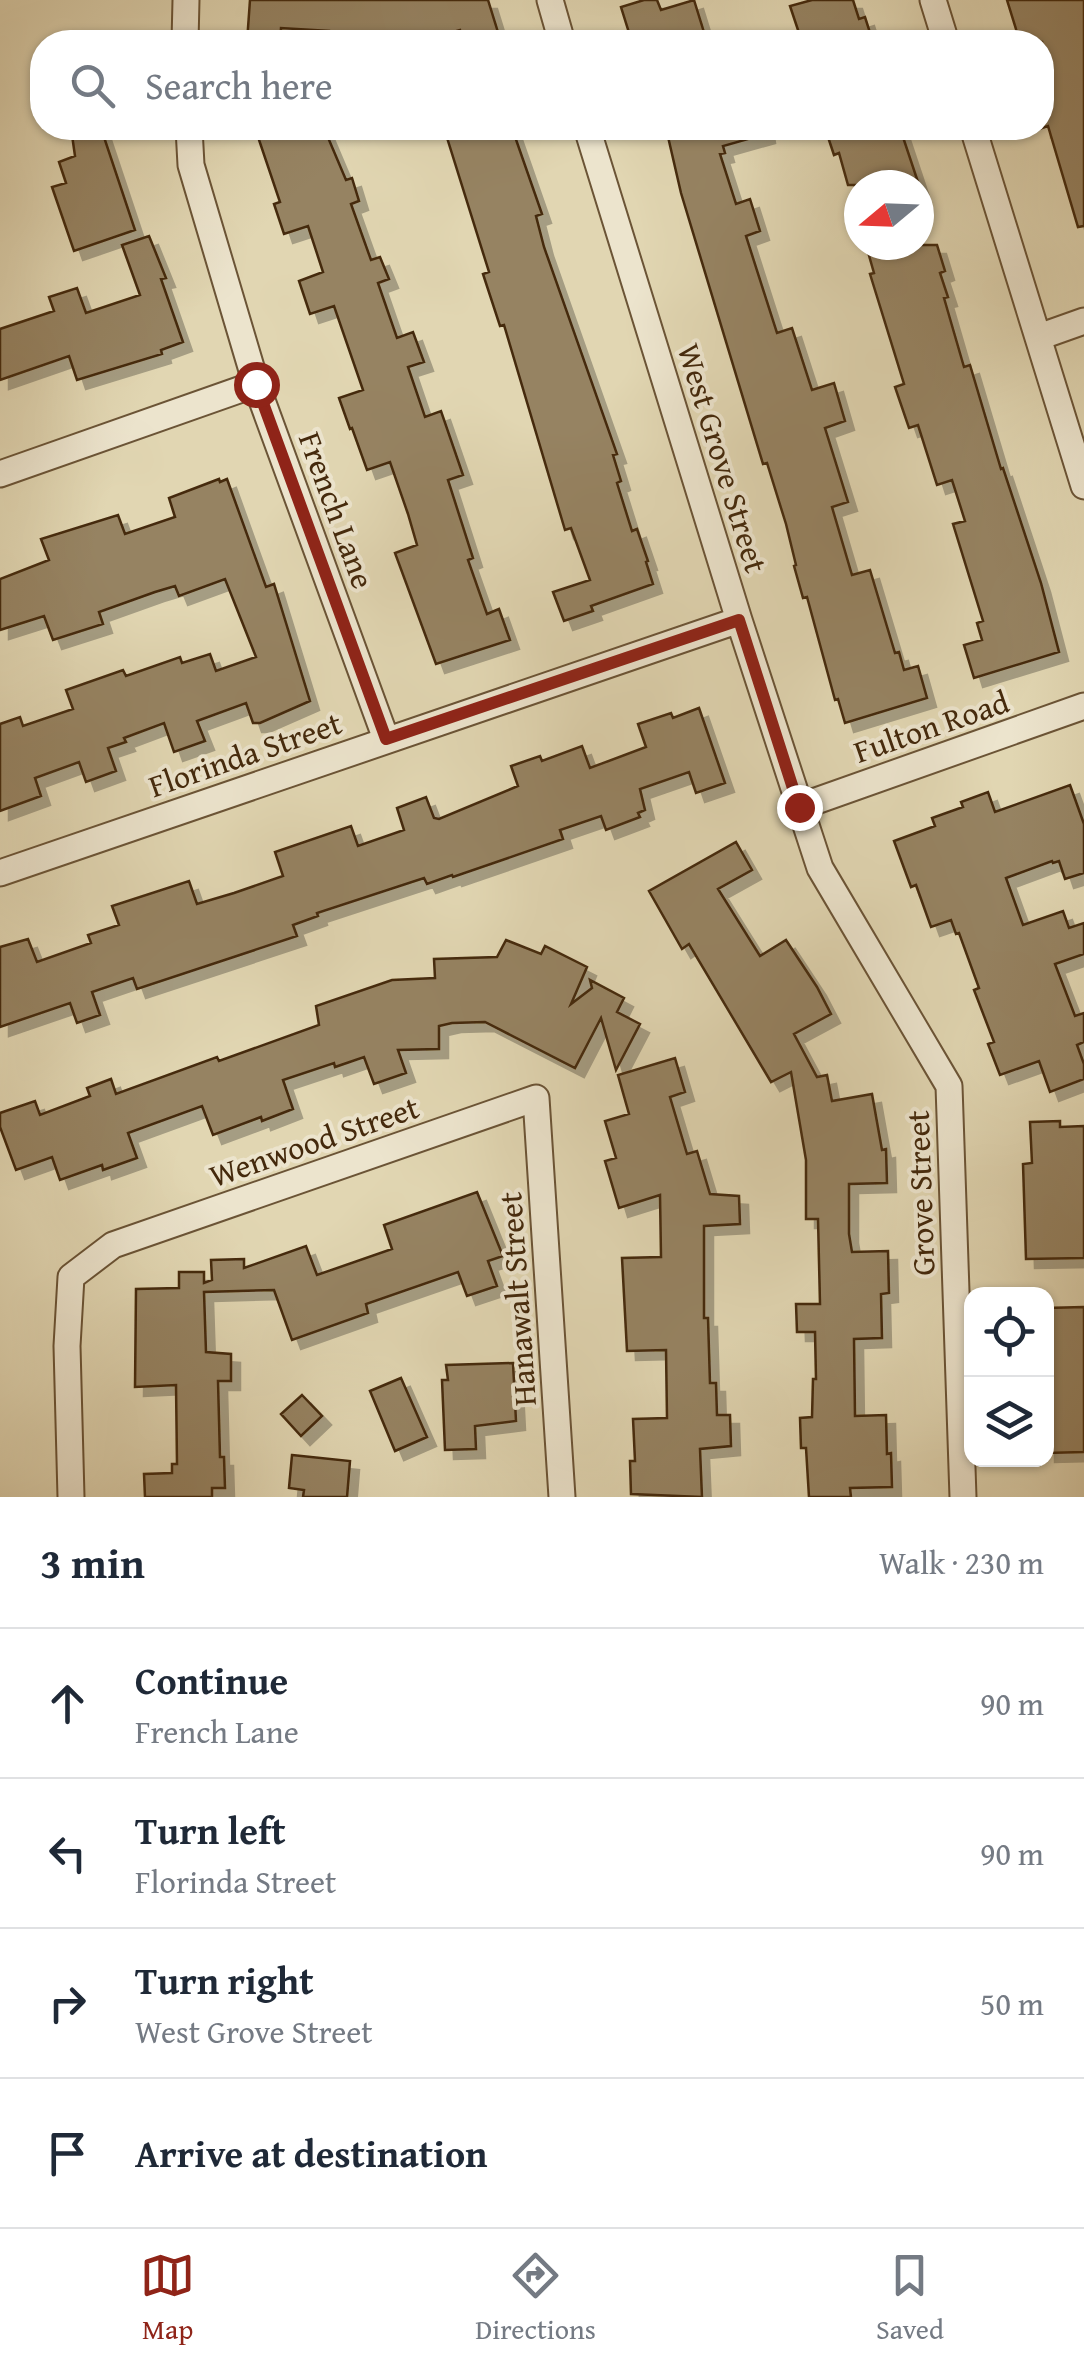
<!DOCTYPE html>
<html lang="en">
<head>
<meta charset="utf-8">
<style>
	body { margin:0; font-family:"Gentium Book Plus",serif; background:#f6f6f7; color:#1f2937 }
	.controls { position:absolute; right:30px; bottom:30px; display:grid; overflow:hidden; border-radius:20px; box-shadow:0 2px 8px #0004 }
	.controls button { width:90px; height:90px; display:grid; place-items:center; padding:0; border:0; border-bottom:2px solid #e0e1e3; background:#fff; color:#1f2937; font:50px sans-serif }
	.compass { position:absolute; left:844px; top:170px; width:90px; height:90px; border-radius:50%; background:#fff; box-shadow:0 2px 8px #0004; rotate:251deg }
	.stop { position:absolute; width:30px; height:30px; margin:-22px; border:8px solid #8f2418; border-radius:50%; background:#fff }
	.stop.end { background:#8f2418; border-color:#fff; box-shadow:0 2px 10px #0008 }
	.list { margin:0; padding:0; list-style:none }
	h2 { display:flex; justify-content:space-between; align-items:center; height:130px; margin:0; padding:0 40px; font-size:42px }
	h2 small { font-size:32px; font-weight:400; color:#747a83 }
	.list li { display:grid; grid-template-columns:65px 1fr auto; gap:30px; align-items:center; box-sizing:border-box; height:150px; padding:0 40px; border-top:2px solid #e0e1e3 }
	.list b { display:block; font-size:38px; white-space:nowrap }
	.list p { margin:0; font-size:32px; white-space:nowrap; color:#747a83 }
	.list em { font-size:32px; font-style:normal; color:#747a83 }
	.icon { flex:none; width:55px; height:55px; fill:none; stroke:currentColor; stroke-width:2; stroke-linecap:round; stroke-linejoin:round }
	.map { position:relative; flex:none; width:1084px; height:1497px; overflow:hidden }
	.search { position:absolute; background:#fff; box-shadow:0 2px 8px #0004; left:30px; right:30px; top:30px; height:110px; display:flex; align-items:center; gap:25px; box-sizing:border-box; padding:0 35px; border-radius:40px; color:#747a83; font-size:38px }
	.sheet { height:730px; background:#fff }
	nav { display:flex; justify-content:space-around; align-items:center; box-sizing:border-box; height:140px; border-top:2px solid #e0e1e3; background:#fff; font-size:28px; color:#747a83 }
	nav a { display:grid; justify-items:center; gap:5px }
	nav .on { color:#8f2418 }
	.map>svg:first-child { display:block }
	.building { fill:#968362; stroke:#44290c; stroke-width:2.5; filter:url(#shadow) }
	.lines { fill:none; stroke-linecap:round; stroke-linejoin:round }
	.minor-casing { stroke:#6b5436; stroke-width:29 }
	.minor { stroke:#ece4cd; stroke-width:25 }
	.route { stroke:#8f2418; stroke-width:12 }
	.labels { text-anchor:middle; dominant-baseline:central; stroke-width:8; stroke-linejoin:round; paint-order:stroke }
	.street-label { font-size:32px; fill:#44290c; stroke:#ece4cd }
</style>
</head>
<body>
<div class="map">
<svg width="1084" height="1497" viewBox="0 0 1084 1497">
	<defs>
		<filter id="shadow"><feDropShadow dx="9" dy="9" stdDeviation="0" flood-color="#0004"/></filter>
	</defs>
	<rect width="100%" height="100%" fill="#e1d6b2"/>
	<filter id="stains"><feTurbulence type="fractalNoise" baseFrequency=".002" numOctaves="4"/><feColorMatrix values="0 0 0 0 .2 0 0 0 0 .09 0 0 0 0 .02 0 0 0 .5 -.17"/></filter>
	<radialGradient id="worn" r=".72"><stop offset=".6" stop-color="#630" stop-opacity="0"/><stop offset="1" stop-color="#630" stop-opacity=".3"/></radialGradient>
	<!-- building -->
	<path class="building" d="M 250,0 L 488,0 L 501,42 L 464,42 L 460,30 L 418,42 L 329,42 L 329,31 L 281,28 L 280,42 L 247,42 Z
		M 644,0 L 657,0 L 661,10 L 694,0 L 707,42 L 636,42 L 635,38 L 631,39 L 621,7 Z
		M 812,0 L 853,0 L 859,19 L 865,17 L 873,42 L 802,42 L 790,6 Z
		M 1007,0 L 1084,0 L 1084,226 L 1078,227 L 1048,126 L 1042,128 L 1042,42 L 1020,42 Z
		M 71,128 L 101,128 L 135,230 L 74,251 L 52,187 L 66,183 L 59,162 L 75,156 Z
		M 255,128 L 324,128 L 346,180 L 352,178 L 359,201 L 351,204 L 371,260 L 380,257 L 389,279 L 378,283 L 397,338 L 413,332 L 424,362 L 408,367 L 425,417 L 441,411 L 463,475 L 448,480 L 473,558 L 468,560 L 487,614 L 499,609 L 510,640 L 436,664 L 395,553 L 417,545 L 408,514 L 390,462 L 367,470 L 352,428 L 350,429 L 339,398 L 363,390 L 334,306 L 310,314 L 299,281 L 323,272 L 308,226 L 284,234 L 274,204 L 280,202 Z
		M 444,128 L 512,128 L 542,214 L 536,216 L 544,247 L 617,454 L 613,455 L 621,481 L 617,483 L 632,531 L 637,529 L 648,561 L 646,562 L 653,584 L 591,606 L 593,611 L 564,621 L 553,592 L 590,580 L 571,528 L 565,530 L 504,325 L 500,326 L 483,274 L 489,272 Z
		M 666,128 L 765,128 L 766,134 L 723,146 L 725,153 L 720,154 L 736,204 L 750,199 L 760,231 L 746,236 L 777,333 L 792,328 L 812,390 L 834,383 L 845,421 L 825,428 L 848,502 L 832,507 L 852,575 L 870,570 L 895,653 L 899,652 L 904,670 L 918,666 L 927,698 L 845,723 L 838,699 L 835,700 L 807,597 L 803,598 L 794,566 L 796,565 L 786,524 L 767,463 L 763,464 L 681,193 Z
		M 825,128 L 900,128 L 919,185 L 848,185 L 839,153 L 834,155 Z
		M 149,236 L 166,278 L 161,279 L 183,342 L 161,350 L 162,354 L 77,380 L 69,356 L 0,380 L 0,329 L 54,311 L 49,297 L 77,288 L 86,313 L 140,295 L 122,245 Z
		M 866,245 L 937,245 L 945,271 L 940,273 L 948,297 L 944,298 L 964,367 L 970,365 L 1001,469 L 1003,468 L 1041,583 L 1059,652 L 974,678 L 964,645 L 982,640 L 977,623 L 983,621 L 953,524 L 965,521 L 952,480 L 937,485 L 918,425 L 909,428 L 895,387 L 904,384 L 870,274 L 874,273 Z
		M 219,479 L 220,482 L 227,479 L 266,587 L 274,584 L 310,701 L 260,723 L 253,723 L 246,703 L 197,721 L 205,741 L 174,752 L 164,723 L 124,738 L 126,742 L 108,748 L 116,771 L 86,782 L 79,762 L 35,778 L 41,796 L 0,811 L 0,724 L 20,717 L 23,726 L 73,709 L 66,690 L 123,670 L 126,676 L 180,657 L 182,663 L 210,654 L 216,671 L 256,657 L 225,579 L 179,596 L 175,586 L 155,592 L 99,612 L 103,624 L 53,640 L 44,616 L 0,630 L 0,579 L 49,560 L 41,539 L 118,515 L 125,534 L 175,517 L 169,498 Z
		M 699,708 L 725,783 L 696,793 L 689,772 L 640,789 L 645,810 L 638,813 L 640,817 L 606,830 L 601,816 L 560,830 L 563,839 L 453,877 L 452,875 L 427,884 L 424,878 L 317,913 L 318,916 L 293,925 L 297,936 L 137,989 L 133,978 L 92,992 L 100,1015 L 77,1023 L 70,1003 L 0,1027 L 0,947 L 28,939 L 37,962 L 91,943 L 88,935 L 119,925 L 112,906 L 189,881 L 197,904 L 234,893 L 283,876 L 275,852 L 351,826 L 358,846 L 404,830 L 397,808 L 426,797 L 434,818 L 439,819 L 518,786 L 511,766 L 540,756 L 542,761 L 582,746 L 590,768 L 646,747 L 638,724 L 671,713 L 673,718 Z
		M 1070,785 L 1084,824 L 1084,873 L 1065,879 L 1059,861 L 1053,863 L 1052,861 L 1006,878 L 1023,925 L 1063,911 L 1069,928 L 1084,923 L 1084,954 L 1055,964 L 1075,1016 L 1084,1013 L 1084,1042 L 1077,1045 L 1084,1064 L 1084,1079 L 1050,1092 L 1039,1061 L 1000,1075 L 988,1044 L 994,1042 L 974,990 L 979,988 L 959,933 L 956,934 L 951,920 L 931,927 L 916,885 L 911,887 L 894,841 L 935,826 L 932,818 L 963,807 L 961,802 L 988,792 L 995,812 Z
		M 736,842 L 752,870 L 718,889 L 760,956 L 786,940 L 817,987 L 831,1014 L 794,1034 L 817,1077 L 827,1075 L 832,1101 L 872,1094 L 882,1150 L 886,1149 L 887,1183 L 849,1184 L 849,1234 L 852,1252 L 888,1251 L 889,1293 L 881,1294 L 882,1338 L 854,1339 L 855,1416 L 886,1415 L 887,1454 L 891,1453 L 892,1487 L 850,1488 L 851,1497 L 809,1497 L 806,1448 L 801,1448 L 800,1418 L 812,1417 L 813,1379 L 816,1379 L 815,1332 L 797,1332 L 796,1304 L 820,1304 L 818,1219 L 806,1219 L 806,1160 L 791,1072 L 771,1082 L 689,944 L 682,949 L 649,891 Z
		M 506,940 L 541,954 L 545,946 L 587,967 L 571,1004 L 592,988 L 590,980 L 624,998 L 617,1012 L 640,1024 L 616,1070 L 601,1018 L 575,1068 L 485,1022 L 452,1023 L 439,1026 L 439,1049 L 398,1050 L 406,1073 L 374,1084 L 364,1057 L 335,1067 L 334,1063 L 283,1080 L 293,1109 L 262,1121 L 261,1117 L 213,1135 L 202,1106 L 128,1133 L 137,1158 L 103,1170 L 102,1165 L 60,1180 L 52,1157 L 16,1170 L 0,1127 L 0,1113 L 35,1101 L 40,1115 L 90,1096 L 87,1088 L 111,1079 L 116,1094 L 217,1057 L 219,1061 L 319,1025 L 316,1006 L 392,980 L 435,978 L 434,959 L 497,957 Z
		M 675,1058 L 685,1092 L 670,1097 L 687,1154 L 697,1151 L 710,1194 L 739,1196 L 740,1224 L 704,1226 L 704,1318 L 708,1318 L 710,1383 L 716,1383 L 717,1415 L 730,1415 L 731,1446 L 700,1449 L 702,1497 L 631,1494 L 630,1461 L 635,1461 L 633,1419 L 667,1418 L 666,1350 L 627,1351 L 622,1258 L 661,1257 L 660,1195 L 619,1208 L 605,1161 L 616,1158 L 605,1121 L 629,1114 L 618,1075 Z
		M 1060,1121 L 1060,1127 L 1084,1126 L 1084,1258 L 1026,1259 L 1023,1164 L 1032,1163 L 1030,1122 Z
		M 477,1192 L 503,1256 L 488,1261 L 497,1286 L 467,1296 L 458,1272 L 366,1304 L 368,1313 L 292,1340 L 274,1290 L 204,1292 L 206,1352 L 231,1354 L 231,1381 L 218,1381 L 220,1457 L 224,1457 L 225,1488 L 212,1488 L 212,1497 L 145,1497 L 144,1474 L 172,1473 L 172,1464 L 177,1464 L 176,1385 L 135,1387 L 136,1289 L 179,1288 L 179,1272 L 204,1272 L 204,1283 L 212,1280 L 211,1260 L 244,1259 L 244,1268 L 306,1246 L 317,1275 L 392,1249 L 384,1225 Z
		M 1084,1307 L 1084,1452 L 1046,1453 L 1046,1308 Z
		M 513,1363 L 516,1421 L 475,1426 L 476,1449 L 445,1450 L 442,1380 L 448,1380 L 446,1365 Z
		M 401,1378 L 427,1437 L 395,1451 L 370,1391 Z
		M 302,1395 L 322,1416 L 301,1436 L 281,1414 Z
		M 292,1455 L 350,1461 L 347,1497 L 303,1497 L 304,1490 L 289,1488 Z"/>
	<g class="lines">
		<defs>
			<path id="minor" d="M 550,0 L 562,42
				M 933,0 L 946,42
				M 185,42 L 186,0
				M 189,128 L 191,165 L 256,384 L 386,739
				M 587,128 L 739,620 L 820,868 L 949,1086 L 963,1497
				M 973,128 L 1084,486
				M 1039,337 L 1084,321
				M 0,474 L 256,384
				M 799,807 L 1084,706
				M 0,873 L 739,620
				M 71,1497 L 67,1346 L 71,1277 L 113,1245 L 536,1098 L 562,1497"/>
		</defs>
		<!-- minor casing -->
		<use href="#minor" class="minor-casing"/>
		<!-- minor -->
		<use href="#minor" class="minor"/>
	</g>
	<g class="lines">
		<!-- route -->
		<path class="route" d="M 256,384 L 386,739 L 739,620 L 799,807"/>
	</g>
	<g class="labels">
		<!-- street labels -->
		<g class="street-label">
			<text transform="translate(723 458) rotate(73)">West Grove Street</text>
			<text transform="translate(337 510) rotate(70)">French Lane</text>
			<text transform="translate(931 726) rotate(-19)">Fulton Road</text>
			<text transform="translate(245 754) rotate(-19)">Florinda Street</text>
			<text transform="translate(314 1141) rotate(-19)">Wenwood Street</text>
			<text transform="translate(920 1193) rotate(-92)">Grove Street</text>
			<text transform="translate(517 1299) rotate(-94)">Hanawalt Street</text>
		</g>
	</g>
	<rect width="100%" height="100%" filter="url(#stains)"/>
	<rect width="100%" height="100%" fill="url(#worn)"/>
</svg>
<div class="controls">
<button><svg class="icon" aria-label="locate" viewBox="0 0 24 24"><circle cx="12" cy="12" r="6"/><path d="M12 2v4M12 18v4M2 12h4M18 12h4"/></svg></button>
<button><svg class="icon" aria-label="layers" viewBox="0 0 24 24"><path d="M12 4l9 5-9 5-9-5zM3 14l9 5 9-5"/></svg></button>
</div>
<svg class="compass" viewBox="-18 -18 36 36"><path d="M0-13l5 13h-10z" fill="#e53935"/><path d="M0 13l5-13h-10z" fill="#747a83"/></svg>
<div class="stop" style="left:256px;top:384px"></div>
<div class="stop end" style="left:799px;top:807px"></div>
<div class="search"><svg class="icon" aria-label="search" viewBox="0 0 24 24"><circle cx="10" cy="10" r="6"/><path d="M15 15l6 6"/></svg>Search here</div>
</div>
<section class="sheet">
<h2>3 min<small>Walk · 230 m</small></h2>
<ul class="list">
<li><svg class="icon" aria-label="ahead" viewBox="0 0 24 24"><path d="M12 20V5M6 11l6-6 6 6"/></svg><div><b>Continue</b><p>French Lane</p></div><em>90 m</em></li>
<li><svg class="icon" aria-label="left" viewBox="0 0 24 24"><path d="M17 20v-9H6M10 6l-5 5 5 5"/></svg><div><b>Turn left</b><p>Florinda Street</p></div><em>90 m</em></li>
<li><svg class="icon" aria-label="right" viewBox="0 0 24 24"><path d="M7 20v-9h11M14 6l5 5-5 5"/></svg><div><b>Turn right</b><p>West Grove Street</p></div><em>50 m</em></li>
<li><svg class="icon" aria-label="arrive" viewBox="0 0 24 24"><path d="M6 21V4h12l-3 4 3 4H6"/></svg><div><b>Arrive at destination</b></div></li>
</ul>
</section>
<nav>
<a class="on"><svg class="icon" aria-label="map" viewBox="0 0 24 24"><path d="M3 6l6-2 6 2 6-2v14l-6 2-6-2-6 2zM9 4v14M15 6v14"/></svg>Map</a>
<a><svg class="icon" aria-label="directions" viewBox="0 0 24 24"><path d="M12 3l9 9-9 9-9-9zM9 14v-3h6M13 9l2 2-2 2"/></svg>Directions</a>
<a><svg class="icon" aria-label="saved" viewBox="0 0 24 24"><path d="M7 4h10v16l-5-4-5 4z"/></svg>Saved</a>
</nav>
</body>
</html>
